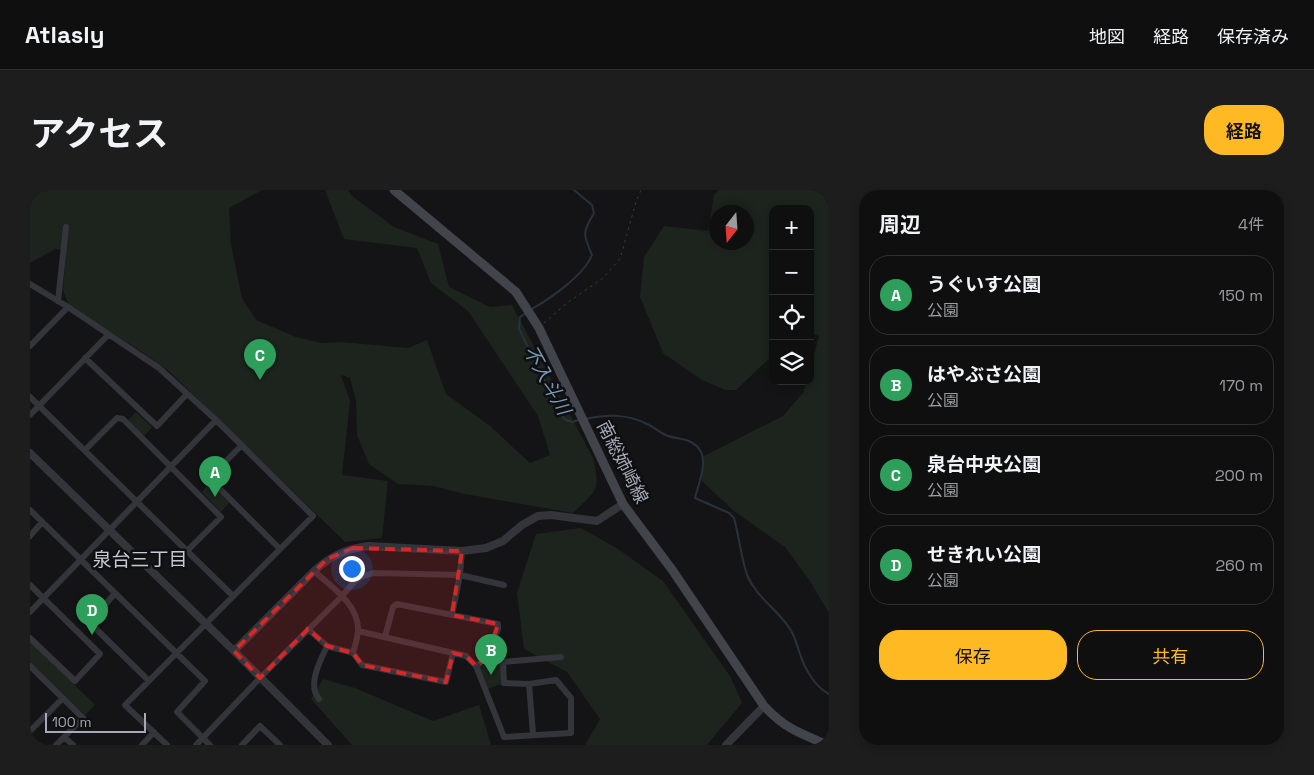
<!DOCTYPE html>
<html lang="ja">
<head>
<meta charset="utf-8">
<style>
	body { margin:0; font-family:"Space Grotesk","Noto Sans JP",sans-serif; background:#1d1d1e; color:#f1f3f6 }
	.controls { position:absolute; right:15px; top:15px; display:grid; overflow:hidden; border-radius:10px; box-shadow:0 2px 8px #0003 }
	.controls button { width:45px; height:45px; display:grid; place-items:center; padding:0; border:0; border-bottom:1px solid #2f2f30; background:#0f0f10; color:#f1f3f6; font:25px sans-serif }
	.compass { position:absolute; left:679px; top:15px; width:45px; height:45px; border-radius:50%; background:#0f0f10; box-shadow:0 2px 8px #0003; rotate:197deg }
	.scale { position:absolute; left:15px; bottom:12px; width:101px; box-sizing:border-box; padding-left:5px; border:2px solid #a4aab7; border-top:0; font-size:14px; line-height:18px; white-space:nowrap; color:#a4aab7; -webkit-text-stroke:4px #0f0f11; paint-order:stroke }
	.you { position:absolute; left:321px; top:378px; width:18px; height:18px; margin:-12px; border:4px solid #fff; border-radius:50%; background:#1a73e8; box-shadow:0 0 0 8px #1a73e833 }
	.badge { display:grid; place-items:center; width:32px; height:32px; border-radius:50%; background:#ffba23; color:#fff; font-size:16px; font-weight:700 }
	.pin { position:absolute; translate:-50% -41px; filter:drop-shadow(0 1px 2px #0008) }
	.pin::after { content:''; position:absolute; top:26px; width:18px; height:15px; background:inherit; clip-path:polygon(0 0,100% 0,50% 100%) }
	.list { margin:0; padding:0; list-style:none }
	h2 { display:flex; justify-content:space-between; align-items:center; height:65px; margin:0; padding:0 20px; font-size:21px }
	h2 small { font-size:16px; font-weight:400; color:#9b9c9f }
	.list li { display:grid; grid-template-columns:32px 1fr auto; gap:15px; align-items:center; box-sizing:border-box; height:80px; margin:0 10px 10px; padding:0 10px; border:1px solid #2f2f30; border-radius:20px }
	.list b { display:block; font-size:19px; white-space:nowrap }
	.list p { margin:0; font-size:16px; white-space:nowrap; color:#9b9c9f }
	.list em { font-size:16px; font-style:normal; color:#9b9c9f }
	.actions { display:flex; gap:10px; padding:15px 20px }
	.actions a { flex:1; padding:11px 0; border:1px solid #ffba23; border-radius:20px; text-align:center; font-size:18px; color:#ffba23 }
	.actions .main { background:#ffba23; color:#111 }
	.icon { flex:none; width:28px; height:28px; fill:none; stroke:currentColor; stroke-width:2; stroke-linecap:round; stroke-linejoin:round }
	.map { position:relative; flex:none; width:799px; height:555px; overflow:hidden; border-radius:20px }
	header { display:flex; align-items:center; gap:30px; box-sizing:border-box; height:70px; padding:0 25px; background:#0f0f10; border-bottom:1px solid #2f2f30 }
	header strong { font-size:24px }
	nav { display:flex; gap:28px; margin-inline-start:auto; font-size:18px }
	.intro { display:flex; align-items:center; justify-content:space-between; box-sizing:border-box; height:120px; padding:0 30px }
	h1 { margin:0; font-size:35px }
	.button { padding:12px 22px; border-radius:20px; background:#ffba23; color:#111; font-size:18px; font-weight:700 }
	main { display:flex; gap:30px; padding:0 30px }
	aside { flex:1; background:#0f0f10; border-radius:20px; box-shadow:0 2px 8px #0003 }
	.map>svg:first-child { display:block }
	.green { fill:#1c241d; fill-rule:evenodd }
	.lines { fill:none; stroke-linecap:round; stroke-linejoin:round }
	.stream { stroke:#29323b; stroke-width:2 }
	.path { stroke:#3a3c42; stroke-width:1; stroke-dasharray:2.5 4; stroke-linecap:butt }
	.minor { stroke:#34353b; stroke-width:6 }
	.tertiary { stroke:#34353b; stroke-width:8 }
	.secondary { stroke:#42444b; stroke-width:9 }
	.marked { fill:#d62828; fill-opacity:0.2; stroke:#d62828; stroke-width:4; stroke-dasharray:10 6; stroke-linejoin:round }
	.labels { text-anchor:middle; dominant-baseline:central; stroke-width:5; stroke-linejoin:round; paint-order:stroke }
	.street-label { font-size:18px; fill:#a4aab7; stroke:#0f0f11 }
	.water-label { font-size:19px; font-style:italic; fill:#7897b5; stroke:#0f0f11 }
	.neighbourhood-label { font-size:19px; fill:#c6c9d3; stroke:#0f0f11 }
</style>
</head>
<body>
<header>
<strong>Atlasly</strong>
<nav><a>地図</a><a>経路</a><a>保存済み</a></nav>
</header>
<div class="intro"><h1>アクセス</h1><a class="button">経路</a></div>
<main>
<div class="map">
<svg width="799" height="555" viewBox="0 0 799 555">
	<rect width="100%" height="100%" fill="#141416"/>
	<!-- green -->
	<path class="green" d="M 0,0 L 232,0 L 199,18 L 201,55 L 212,108 L 226,130 L 266,147 L 291,153 L 310,152 L 378,158 L 397,150 L 416,204 L 460,236 L 500,273 L 520,265 L 508,226 L 438,121 L 401,93 L 387,58 L 314,49 L 295,0 L 318,0 L 322,6 L 364,37 L 408,54 L 419,97 L 460,117 L 482,115 L 563,268 C 571,302 567,299 543,323 L 435,304 L 403,296 L 368,294 L 339,274 L 327,245 L 326,211 L 320,188 L 311,185 L 320,211 L 312,285 L 358,291 L 352,348 L 315,352 L 140,182 L 111,161 L 39,116 L 33,100 L 36,61 L 25,59 L 0,73 Z
		M 689,0 L 799,0 L 799,423 L 780,391 L 755,357 L 704,321 L 672,291 L 672,267 L 753,226 L 773,203 L 777,191 L 780,191 L 780,179 L 789,146 L 780,143 L 780,19 L 743,19 L 743,165 L 706,200 L 695,200 L 672,190 L 633,163 L 610,107 L 614,67 L 634,36 L 678,41 L 684,5 ZM 686,22 L 716,22 L 716,52 L 686,52 Z
		M 106,222 L 122,237 L 114,246 L 98,230 Z
		M 179,293 L 199,313 L 191,322 L 172,302 Z
		M 551,338 L 588,359 L 633,391 L 700,486 L 712,513 L 677,555 L 555,555 L 570,529 L 537,482 L 494,459 L 487,403 L 506,344 Z
		M 0,451 L 65,515 L 55,525 L 0,472 Z
		M 473,472 L 474,493 L 455,500 L 446,476 Z
		M 293,489 L 325,498 L 403,531 L 449,515 L 461,555 L 322,555 L 281,509 Z"/>
	<g class="lines">
		<!-- stream -->
		<path class="stream" d="M 502,119 C 521,108 554,85 562,65 C 553,44 552,43 564,23 L 562,15 L 544,0
			M 496,123 L 490,127 L 489,139 L 534,229 L 542,232 L 549,230
			M 556,229 C 578,224 597,224 617,234 C 624,237 630,243 638,246 C 650,250 664,248 671,262 C 677,275 668,295 665,308 L 699,323 L 704,328 C 709,346 711,367 717,385 C 726,407 748,420 760,439 C 765,446 767,456 770,464 C 775,479 785,497 799,504"/>
		<!-- path -->
		<path class="path" d="M 514,133 L 537,113 L 573,88 L 590,69 L 606,12 L 611,0"/>
		<!-- minor -->
		<path class="minor" d="M 0,94 L 38,117 L 129,178 L 186,230 L 283,326 L 95,515 L 137,555
			M 28,111 L 36,37
			M 0,156 L 38,117
			M 55,168 L 127,236 L 157,204
			M 0,207 L 203,406
			M 0,225 L 78,145
			M 212,255 L 179,288 L 250,359
			M 55,260 L 87,228 L 93,229 L 191,327 L 157,361
			M 0,320 L 175,491 L 147,522 L 180,555
			M 0,346 L 12,332
			M 284,381 C 300,396 329,414 328,440 C 328,447 325,455 323,463
			M 0,395 L 70,464 L 45,491 L 0,448
			M 85,403 L 60,433 L 119,491
			M 0,422 L 186,230
			M 422,425 L 430,385 L 432,361
			M 278,439 L 297,456 L 323,463 L 332,475 L 416,492 L 423,463
			M 328,441 L 436,466 L 446,476 L 474,547 L 541,543 L 541,508 L 526,490 L 499,494 L 474,493 L 473,472 L 531,467
			M 355,447 L 363,417 L 367,414 L 468,434 L 468,439 L 457,468 L 446,476
			M 0,476 L 53,528 L 26,555
			M 499,494 L 503,544
			M 289,509 C 277,495 290,471 297,456
			M 0,541 L 33,508
			M 34,547 L 43,555
			M 112,555 L 124,542
			M 166,555 L 230,488 L 311,407 L 325,391 L 331,387 L 343,383 L 430,385 L 474,395
			M 212,555 L 230,536 L 250,555"/>
		<!-- tertiary -->
		<path class="tertiary" d="M 0,263 L 204,461 L 298,555
			M 204,461 L 284,381 C 301,366 315,359 338,356 L 432,361 L 456,358 L 473,351 L 492,335 L 508,326 L 521,325 L 567,331 L 593,314
			M 696,555 L 734,516"/>
		<!-- secondary -->
		<path class="secondary" d="M 364,0 L 486,102 L 509,138 L 593,314 L 643,381 L 734,516 C 756,539 769,543 798,555"/>
	</g>
	<!-- marked area -->
	<path class="marked" d="M 323,358 L 432,361 L 422,425 L 468,434 L 457,468 L 446,476 L 436,466 L 423,463 L 416,492 L 332,475 L 323,463 L 297,456 L 278,439 L 230,488 L 204,461 L 297,369 Z"/>
	<g class="labels">
		<!-- street labels -->
		<g class="street-label">
			<text transform="translate(593 272) rotate(63)">南総姉崎線</text>
		</g>
		<!-- water labels -->
		<g class="water-label">
			<text transform="translate(517 190) rotate(61)">不入斗川</text>
		</g>
		<!-- neighbourhood labels -->
		<g class="neighbourhood-label">
			<text x="110" y="369">泉台三丁目</text>
		</g>
	</g>
</svg>
<div class="controls">
<button>+</button>
<button>−</button>
<button><svg class="icon" aria-label="locate" viewBox="0 0 24 24"><circle cx="12" cy="12" r="6"/><path d="M12 2v4M12 18v4M2 12h4M18 12h4"/></svg></button>
<button><svg class="icon" aria-label="layers" viewBox="0 0 24 24"><path d="M12 4l9 5-9 5-9-5zM3 14l9 5 9-5"/></svg></button>
</div>
<svg class="compass" viewBox="-18 -18 36 36"><path d="M0-13l5 13h-10z" fill="#e53935"/><path d="M0 13l5-13h-10z" fill="#9b9c9f"/></svg>
<div class="scale">100 m</div>
<div class="you"></div>
<div class="pin badge" style="left:185px;top:307px;background:#2e9e5b">A</div>
<div class="pin badge" style="left:461px;top:485px;background:#2e9e5b">B</div>
<div class="pin badge" style="left:230px;top:190px;background:#2e9e5b">C</div>
<div class="pin badge" style="left:62px;top:445px;background:#2e9e5b">D</div>
</div>
<aside>
<h2>周辺<small>4件</small></h2>
<ul class="list">
<li><span class="badge" style="background:#2e9e5b">A</span><div><b>うぐいす公園</b><p>公園</p></div><em>150 m</em></li>
<li><span class="badge" style="background:#2e9e5b">B</span><div><b>はやぶさ公園</b><p>公園</p></div><em>170 m</em></li>
<li><span class="badge" style="background:#2e9e5b">C</span><div><b>泉台中央公園</b><p>公園</p></div><em>200 m</em></li>
<li><span class="badge" style="background:#2e9e5b">D</span><div><b>せきれい公園</b><p>公園</p></div><em>260 m</em></li>
</ul>
<div class="actions"><a class="main">保存</a><a>共有</a></div>
</aside>
</main>
</body>
</html>
